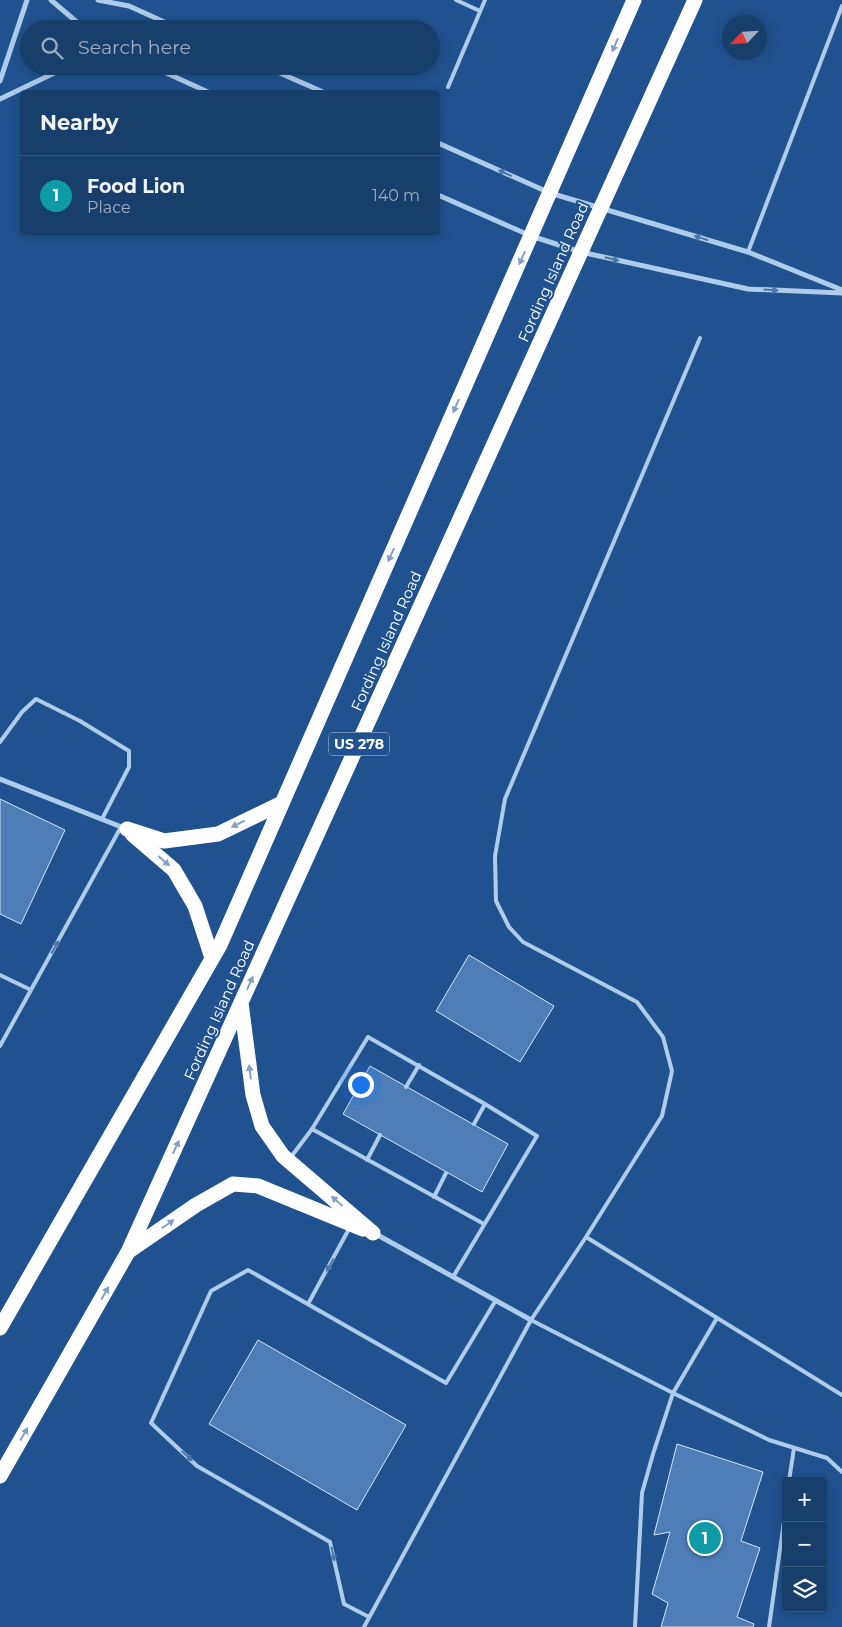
<!DOCTYPE html>
<html lang="en">
<head>
<meta charset="utf-8">
<style>
	body { margin:0; font-family:Montserrat,sans-serif; background:#254973; color:#f1f3f6 }
	.controls { position:absolute; right:15px; bottom:15px; display:grid; overflow:hidden; border-radius:5px; box-shadow:0 2px 12px #0003 }
	.controls button { width:45px; height:45px; display:grid; place-items:center; padding:0; border:0; border-bottom:1px solid #36577e; background:#183e6b; color:#f1f3f6; font:25px sans-serif }
	.compass { position:absolute; left:722px; top:15px; width:45px; height:45px; border-radius:50%; background:#183e6b; box-shadow:0 2px 12px #0003; rotate:245deg }
	.you { position:absolute; left:360px; top:1084px; width:18px; height:18px; margin:-12px; border:4px solid #fff; border-radius:50%; background:#1a73e8; box-shadow:0 0 0 8px #1a73e833 }
	.badge { display:grid; place-items:center; width:32px; height:32px; border-radius:50%; background:#ea580c; color:#fff; font-size:16px; font-weight:700 }
	.pin { position:absolute; translate:-50% -50%; border:2px solid #fff; box-shadow:0 1px 5px #0006 }
	.list { margin:0; padding:0; list-style:none }
	h2 { display:flex; justify-content:space-between; align-items:center; height:65px; margin:0; padding:0 20px; font-size:21px }
	h2 small { font-size:16px; font-weight:400; color:#9faec1 }
	.list li { display:grid; grid-template-columns:32px 1fr auto; gap:15px; align-items:center; box-sizing:border-box; height:80px; padding:0 20px; border-top:1px solid #36577e }
	.list b { display:block; font-size:19px; white-space:nowrap }
	.list p { margin:0; font-size:16px; white-space:nowrap; color:#9faec1 }
	.list em { font-size:16px; font-style:normal; color:#9faec1 }
	.icon { flex:none; width:28px; height:28px; fill:none; stroke:currentColor; stroke-width:2; stroke-linecap:round; stroke-linejoin:round }
	.map { position:relative; flex:none; width:842px; height:1627px; overflow:hidden }
	.search { position:absolute; background:#183e6b; box-shadow:0 2px 12px #0003; left:20px; top:20px; width:420px; height:55px; display:flex; align-items:center; gap:12px; box-sizing:border-box; padding:0 18px; border-radius:28px; color:#9faec1; font-size:19px }
	.panel { position:absolute; background:#183e6b; box-shadow:0 2px 12px #0003; left:20px; top:90px; width:420px; height:145px; border-radius:5px }
	.map>svg:first-child { display:block }
	.building { fill:#4d7eb8; stroke:#d6e6f9 }
	.lines { fill:none; stroke-linecap:round; stroke-linejoin:round }
	.lane { stroke:#b0cced; stroke-width:4 }
	.street { stroke:#b0cced; stroke-width:5 }
	.highway { stroke:#fff; stroke-width:15 }
	.oneway { fill:#84a0c1 }
	.oneway2 { fill:#4b77ab }
	.labels { text-anchor:middle; dominant-baseline:central; stroke-width:4; stroke-linejoin:round; paint-order:stroke }
	.shield { fill:#20528f; stroke:#bccbdd; stroke-width:1 }
	.shield-label { font-size:14px; font-weight:bold; fill:#fff }
	.street-label { font-size:15px; fill:#fff; stroke:#20528f }
</style>
</head>
<body>
<div class="map">
<svg width="842" height="1627" viewBox="0 0 842 1627">
	<rect width="100%" height="100%" fill="#20528f"/>
	<!-- building -->
	<path class="building" d="M 0,799 L 65,830 L 21,924 L 0,914 Z
		M 469,955 L 554,1006 L 520,1062 L 436,1011 Z
		M 370,1066 L 508,1144 L 482,1192 L 343,1114 Z
		M 258,1340 L 406,1425 L 357,1510 L 209,1424 Z
		M 677,1444 L 763,1472 L 741,1541 L 760,1548 L 737,1617 L 754,1624 L 753,1627 L 661,1627 L 668,1603 L 652,1594 L 670,1532 L 654,1535 Z"/>
	<g class="lines">
		<!-- lane -->
		<path class="lane" d="M 456,0 L 480,11
			M 448,87 L 485,0
			M 748,252 L 842,6
			M 0,742 L 22,712 L 36,699 L 80,721 L 129,751 L 129,767 L 102,819
			M 0,975 L 31,990
			M 0,1046 L 121,827
			M 406,1087 L 419,1065
			M 474,1124 L 485,1104
			M 312,1129 L 484,1224
			M 291,1157 L 312,1129 L 368,1037 L 485,1104 L 537,1136 L 453,1277
			M 367,1160 L 380,1135
			M 434,1197 L 446,1173
			M 586,1237 L 842,1395
			M 308,1304 L 350,1227
			M 531,1320 L 673,1393 L 769,1440 L 827,1458 L 842,1472
			M 789,1481 L 794,1448
			M 369,1617 L 344,1604 L 330,1542 L 197,1466 L 151,1423 L 211,1291 L 248,1270 L 446,1383 L 496,1300
			M 364,1627 L 531,1320 L 586,1237 L 662,1116 L 672,1071 L 663,1037 L 637,1002 L 523,942 L 509,927 L 496,901 L 495,856 L 505,799 L 700,338
			M 635,1627 L 642,1493 L 653,1454 L 673,1393 L 717,1318
			M 769,1627 L 786,1507"/>
		<!-- street -->
		<path class="street" d="M 51,0 L 85,29
			M 98,0 L 129,6 L 180,29
			M 151,66 L 208,92
			M 264,66 L 323,92
			M 0,81 L 27,0
			M 0,99 L 69,66
			M 438,143 L 550,193 L 748,252 L 842,290
			M 438,195 L 531,236 L 581,252 L 748,289 L 842,293
			M 0,779 L 124,828
			M 374,1233 L 531,1320"/>
		<!-- highway -->
		<path class="highway" d="M 127,829 L 164,841 L 218,834 L 282,803
			M 132,834 L 174,870 L 195,906 L 212,958
			M 241,1003 L 253,1095 L 262,1126 L 283,1156 L 373,1233
			M 129,1251 L 196,1205 L 233,1184 L 258,1186 L 363,1229
			M 0,1328 L 220,945 L 634,0
			M 0,1476 L 128,1252 L 695,0"/>
	</g>
	<!-- one-way arrows -->
	<defs><path id="oneway-solid" d="M-6-.8H1V-3.2L6.5 0L1 3.2V.8H-6Z" transform="scale(1.25)"/></defs>
	<g class="oneway">
		<use href="#oneway-solid" transform="translate(615 45) rotate(114)"/>
		<use href="#oneway-solid" transform="translate(522 258) rotate(114)"/>
		<use href="#oneway-solid" transform="translate(456 406) rotate(114)"/>
		<use href="#oneway-solid" transform="translate(391 555) rotate(114)"/>
		<use href="#oneway-solid" transform="translate(238 824) rotate(154)"/>
		<use href="#oneway-solid" transform="translate(164 861) rotate(41)"/>
		<use href="#oneway-solid" transform="translate(250 983) rotate(-66)"/>
		<use href="#oneway-solid" transform="translate(250 1072) rotate(-97)"/>
		<use href="#oneway-solid" transform="translate(176 1147) rotate(-65)"/>
		<use href="#oneway-solid" transform="translate(337 1201) rotate(-139)"/>
		<use href="#oneway-solid" transform="translate(168 1224) rotate(-35)"/>
		<use href="#oneway-solid" transform="translate(105 1293) rotate(-60)"/>
		<use href="#oneway-solid" transform="translate(24 1434) rotate(-60)"/>
	</g>
	<g class="oneway2">
		<use href="#oneway-solid" transform="translate(505 173) rotate(-156)"/>
		<use href="#oneway-solid" transform="translate(701 238) rotate(-163)"/>
		<use href="#oneway-solid" transform="translate(612 259) rotate(13)"/>
		<use href="#oneway-solid" transform="translate(771 290) rotate(3)"/>
		<use href="#oneway-solid" transform="translate(55 947) rotate(-61)"/>
		<use href="#oneway-solid" transform="translate(330 1265) rotate(118)"/>
		<use href="#oneway-solid" transform="translate(187 1456) rotate(43)"/>
		<use href="#oneway-solid" transform="translate(333 1554) rotate(78)"/>
	</g>
	<g class="labels">
		<!-- shield labels -->
		<rect class="shield" x="329" y="732.5" width="60" height="23" rx="4"/>
		<g class="shield-label">
			<text x="359" y="744">US 278</text>
		</g>
		<!-- street labels -->
		<g class="street-label">
			<text transform="translate(553 272) rotate(-66)">Fording Island Road</text>
			<text transform="translate(386 641) rotate(-66)">Fording Island Road</text>
			<text transform="translate(219 1010) rotate(-66)">Fording Island Road</text>
		</g>
	</g>
</svg>
<div class="controls">
<button>+</button>
<button>−</button>
<button><svg class="icon" aria-label="layers" viewBox="0 0 24 24"><path d="M12 4l9 5-9 5-9-5zM3 14l9 5 9-5"/></svg></button>
</div>
<svg class="compass" viewBox="-18 -18 36 36"><path d="M0-13l5 13h-10z" fill="#e53935"/><path d="M0 13l5-13h-10z" fill="#9faec1"/></svg>
<div class="you"></div>
<div class="pin badge" style="left:705px;top:1538px;background:#0f9aa8">1</div>
<div class="search"><svg class="icon" aria-label="search" viewBox="0 0 24 24"><circle cx="10" cy="10" r="6"/><path d="M15 15l6 6"/></svg>Search here</div>
<section class="panel">
<h2>Nearby<small></small></h2>
<ul class="list">
<li><span class="badge" style="background:#0f9aa8">1</span><div><b>Food Lion</b><p>Place</p></div><em>140 m</em></li>
</ul>
</section>
</div>
</body>
</html>
